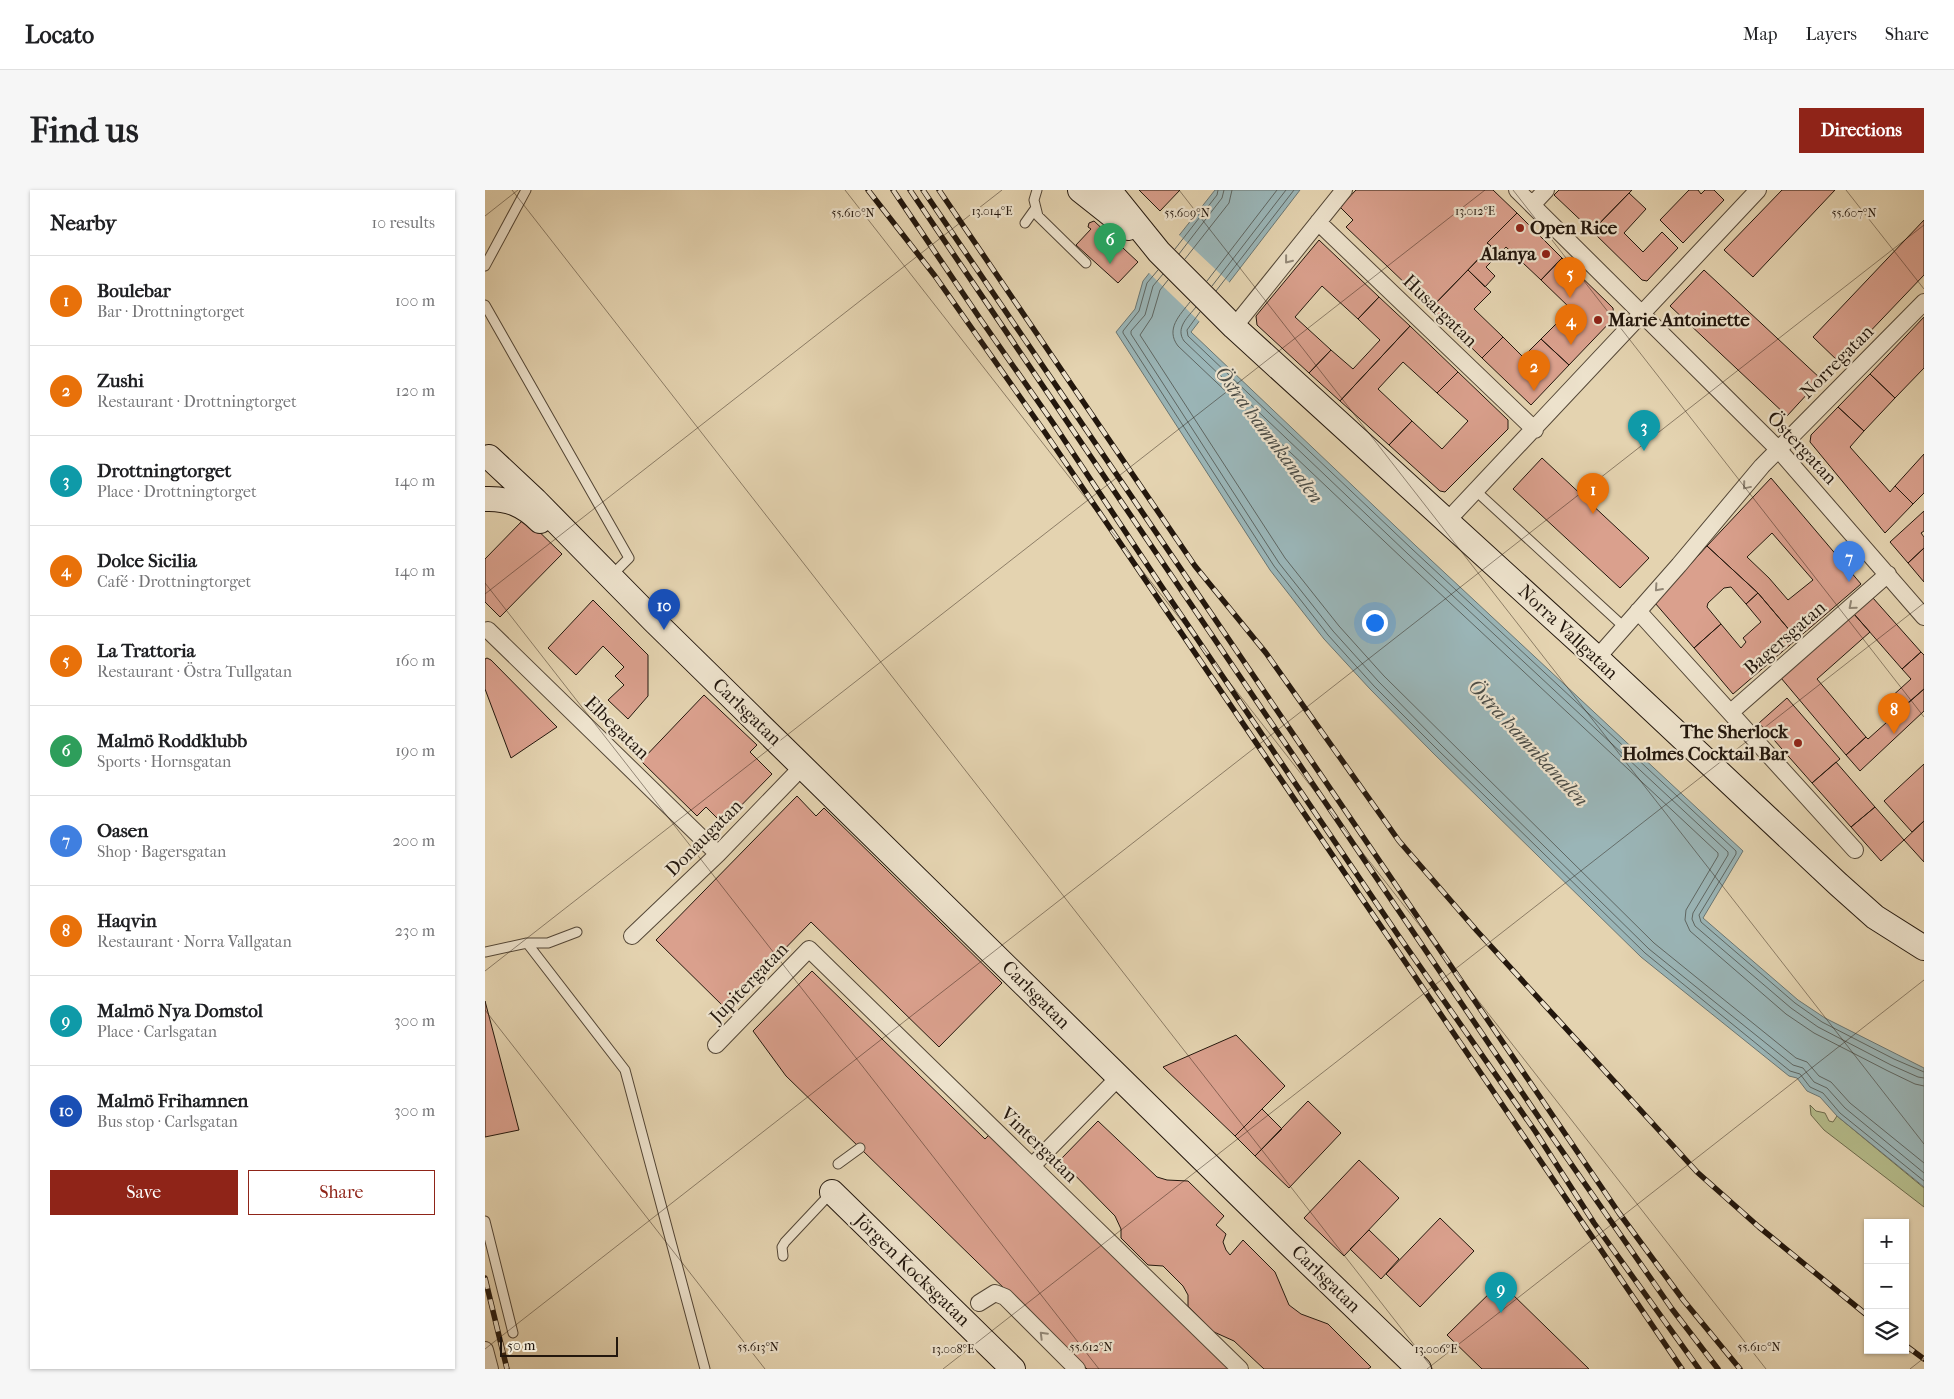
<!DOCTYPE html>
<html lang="en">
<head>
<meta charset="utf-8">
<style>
	body { margin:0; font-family:"IM FELL French Canon",serif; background:#f6f6f6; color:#202124 }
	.controls { position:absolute; right:15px; bottom:15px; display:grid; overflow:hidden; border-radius:0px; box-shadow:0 1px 4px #0004 }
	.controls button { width:45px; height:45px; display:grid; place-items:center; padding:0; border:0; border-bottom:1px solid #e0e0e0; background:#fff; color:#202124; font:25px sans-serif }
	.scale { position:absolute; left:15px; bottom:12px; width:118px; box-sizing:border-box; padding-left:5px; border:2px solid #23170d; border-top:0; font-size:14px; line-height:18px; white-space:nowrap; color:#23170d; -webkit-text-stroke:4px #ede2cc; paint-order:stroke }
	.you { position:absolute; left:889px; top:432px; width:18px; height:18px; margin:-12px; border:4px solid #fff; border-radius:50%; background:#1a73e8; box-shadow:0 0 0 8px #1a73e833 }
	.badge { display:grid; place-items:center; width:32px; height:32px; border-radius:50%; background:#8f2418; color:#fff; font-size:16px; font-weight:700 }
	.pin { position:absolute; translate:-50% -41px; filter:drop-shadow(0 1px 2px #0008) }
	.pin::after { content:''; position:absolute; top:26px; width:18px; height:15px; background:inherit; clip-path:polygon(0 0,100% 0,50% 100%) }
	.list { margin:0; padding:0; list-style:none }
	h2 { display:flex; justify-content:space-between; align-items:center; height:65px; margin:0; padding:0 20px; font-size:21px }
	h2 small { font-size:16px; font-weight:400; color:#757577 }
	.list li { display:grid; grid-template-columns:32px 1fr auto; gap:15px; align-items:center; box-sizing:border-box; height:90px; padding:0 20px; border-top:1px solid #e0e0e0 }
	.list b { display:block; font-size:19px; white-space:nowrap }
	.list p { margin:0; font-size:16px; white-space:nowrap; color:#757577 }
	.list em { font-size:16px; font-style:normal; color:#757577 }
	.actions { display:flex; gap:10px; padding:15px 20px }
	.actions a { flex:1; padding:11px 0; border:1px solid #8f2418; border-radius:0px; text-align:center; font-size:18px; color:#8f2418 }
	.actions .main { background:#8f2418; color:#fff }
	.icon { flex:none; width:28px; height:28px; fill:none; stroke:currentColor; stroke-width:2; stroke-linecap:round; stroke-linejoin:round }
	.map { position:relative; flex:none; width:1439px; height:1179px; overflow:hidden; border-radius:0px }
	header { display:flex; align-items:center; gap:30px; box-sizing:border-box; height:70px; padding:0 25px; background:#fff; border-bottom:1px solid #e0e0e0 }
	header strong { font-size:24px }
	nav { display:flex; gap:28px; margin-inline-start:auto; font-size:18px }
	.intro { display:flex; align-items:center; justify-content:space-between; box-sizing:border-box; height:120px; padding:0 30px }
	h1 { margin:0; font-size:35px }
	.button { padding:12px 22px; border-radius:0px; background:#8f2418; color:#fff; font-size:18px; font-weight:700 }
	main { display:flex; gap:30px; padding:0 30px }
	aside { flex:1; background:#fff; border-radius:0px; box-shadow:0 1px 4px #0004 }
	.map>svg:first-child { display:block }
	.green { fill:#b5bc8b; stroke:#6c6a4c }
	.water { fill:#9ab5b7; stroke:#6a7673 }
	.pier { fill:#e4d3b0 }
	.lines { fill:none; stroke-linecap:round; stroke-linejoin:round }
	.shore { stroke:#5e6662; stroke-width:1 }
	.building { fill:#daa08d; stroke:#23170d; fill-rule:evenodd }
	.lane-casing { stroke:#534636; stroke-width:11 }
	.street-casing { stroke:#534636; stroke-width:18 }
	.secondary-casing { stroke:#23170d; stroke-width:26 }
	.lane { stroke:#ede2cc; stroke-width:9 }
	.street { stroke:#ede2cc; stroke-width:16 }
	.secondary { stroke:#ede2cc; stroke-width:24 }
	.rail-casing { stroke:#23170d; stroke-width:5.5 }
	.rail { stroke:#ede2cc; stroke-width:4; stroke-dasharray:11; stroke-linecap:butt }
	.oneway { stroke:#928776 }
	.ticks { fill:none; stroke:#23170d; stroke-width:1; stroke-opacity:0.45 }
	.poi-dot { fill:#8f2418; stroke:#ede2cc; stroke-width:2 }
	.labels { text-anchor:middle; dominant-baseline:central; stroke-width:4.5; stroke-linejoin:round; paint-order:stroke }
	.poi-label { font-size:19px; font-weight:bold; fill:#23170d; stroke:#ede2cc; text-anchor:start }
	.street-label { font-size:19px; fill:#23170d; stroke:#ede2cc }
	.water-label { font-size:20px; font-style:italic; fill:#4d4e48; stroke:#ede2cc }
	.ticks-label { font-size:12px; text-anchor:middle; fill:#23170d; stroke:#ede2cc; stroke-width:4.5; stroke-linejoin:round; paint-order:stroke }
</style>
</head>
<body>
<header>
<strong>Locato</strong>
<nav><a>Map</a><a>Layers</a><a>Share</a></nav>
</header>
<div class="intro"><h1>Find us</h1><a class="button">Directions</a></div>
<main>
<aside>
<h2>Nearby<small>10 results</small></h2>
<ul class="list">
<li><span class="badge" style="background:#e8710a">1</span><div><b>Boulebar</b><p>Bar · Drottningtorget</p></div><em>100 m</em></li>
<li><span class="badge" style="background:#e8710a">2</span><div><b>Zushi</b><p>Restaurant · Drottningtorget</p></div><em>120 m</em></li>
<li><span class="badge" style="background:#0f9aa8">3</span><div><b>Drottningtorget</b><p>Place · Drottningtorget</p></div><em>140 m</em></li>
<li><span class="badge" style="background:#e8710a">4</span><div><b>Dolce Sicilia</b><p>Café · Drottningtorget</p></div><em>140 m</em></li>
<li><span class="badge" style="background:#e8710a">5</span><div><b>La Trattoria</b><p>Restaurant · Östra Tullgatan</p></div><em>160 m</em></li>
<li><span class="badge" style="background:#2e9e5b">6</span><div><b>Malmö Roddklubb</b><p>Sports · Hornsgatan</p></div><em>190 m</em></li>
<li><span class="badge" style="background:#3f7fe0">7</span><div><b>Oasen</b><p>Shop · Bagersgatan</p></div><em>200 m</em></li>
<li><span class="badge" style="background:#e8710a">8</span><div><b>Haqvin</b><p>Restaurant · Norra Vallgatan</p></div><em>230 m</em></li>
<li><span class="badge" style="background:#0f9aa8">9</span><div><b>Malmö Nya Domstol</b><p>Place · Carlsgatan</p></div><em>300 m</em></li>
<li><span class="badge" style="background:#1a4fb4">10</span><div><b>Malmö Frihamnen</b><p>Bus stop · Carlsgatan</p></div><em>300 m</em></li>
</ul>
<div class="actions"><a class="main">Save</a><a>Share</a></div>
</aside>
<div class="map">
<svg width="1439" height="1179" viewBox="0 0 1439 1179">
	<rect width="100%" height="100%" fill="#e4d3b0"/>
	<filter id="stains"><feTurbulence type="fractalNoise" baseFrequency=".004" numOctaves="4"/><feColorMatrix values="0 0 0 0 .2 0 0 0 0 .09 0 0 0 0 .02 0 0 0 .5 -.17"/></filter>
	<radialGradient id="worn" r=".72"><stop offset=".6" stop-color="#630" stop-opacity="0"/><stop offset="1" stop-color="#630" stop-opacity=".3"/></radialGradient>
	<!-- green -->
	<path class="green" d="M 1325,915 L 1331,921 L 1340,923 L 1344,931 L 1348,932 L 1352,926 L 1439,998 L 1439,1017 L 1339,940 L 1326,925 Z"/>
	<!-- water -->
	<path class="water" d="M 730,0 L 815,0 L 706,142 L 931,356 L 1258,661 L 1218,728 L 1313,810 L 1340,828 L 1439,878 L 1439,997 L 1352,926 L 1335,907 L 1322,901 L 1312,888 L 1304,886 L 1156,767 L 948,563 L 885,499 L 839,449 L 785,380 L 631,142 L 650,119 L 658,91 Z"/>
	<!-- pier -->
	<path class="pier" d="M 693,44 L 746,94 L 716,133 L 662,81 Z"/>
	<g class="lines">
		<!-- shore -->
		<path class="shore" d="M 690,59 L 732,5 L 733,0
			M 694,64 L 737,8 L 739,0
			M 700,69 L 744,13 L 747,0
			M 673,80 L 662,93 L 654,121 L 638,141 L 638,143 L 789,376 L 843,445 L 889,496 L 952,559 L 1160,763 L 1305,881 L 1315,884 L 1325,897 L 1338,903 L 1355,923 L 1439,991
			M 678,84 L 668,96 L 660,125 L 646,141 L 646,144 L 794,373 L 848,441 L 893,491 L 956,555 L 1164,759 L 1308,875 L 1318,878 L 1329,892 L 1342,898 L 1360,918 L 1439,983
			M 683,90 L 675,100 L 667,127 L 655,145 L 800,368 L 854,436 L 899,486 L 1169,753 L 1311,868 L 1322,872 L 1334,886 L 1346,892 L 1365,913 L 1439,973
			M 722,91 L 792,0
			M 727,96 L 801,0
			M 731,101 L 809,0
			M 705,112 C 695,125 680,139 693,156 L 918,369 L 1233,663 L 1233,666 L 1201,720 L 1200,730 L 1205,741 L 1301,824 L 1329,843 L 1403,881 L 1430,894 L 1439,896
			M 711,117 C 703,127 690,138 699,151 L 923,364 L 1243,662 L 1243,665 L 1208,723 L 1207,729 L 1210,736 L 1306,818 L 1333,837 L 1406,875 L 1433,887 L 1439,888
			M 715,122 L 702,140 L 703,146 L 927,359 L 1251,661 L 1251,664 L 1214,725 L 1216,732 L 1310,813 L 1337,832 L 1409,869 L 1439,882"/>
	</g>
	<!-- building -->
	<path class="building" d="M 654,0 L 695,0 L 675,21 Z
		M 871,0 L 1008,0 L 1032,23 L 1002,53 L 1006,56 L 946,118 L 861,37 L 868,30 L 855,17 Z
		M 1074,0 L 1147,0 L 1107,41 L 1069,5 Z
		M 1204,0 L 1213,0 L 1216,4 L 1220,0 L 1229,0 L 1239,10 L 1198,53 L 1175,30 Z
		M 1297,0 L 1350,0 L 1268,87 L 1239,60 Z
		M 1144,3 L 1161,19 L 1139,43 L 1158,62 L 1177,42 L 1193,58 L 1162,91 L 1157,90 L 1107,41 Z
		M 1032,23 L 1077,68 L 1056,90 L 1021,57 L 1001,77 L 1010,86 L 1000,97 L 983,80 L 1006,56 L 1002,53 Z
		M 1439,30 L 1439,85 L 1355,173 L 1328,147 Z
		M 609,31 L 653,72 L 633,93 L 591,55 L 606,39 L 603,37 L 604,33 Z
		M 834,50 L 894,107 L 873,129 L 837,96 L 810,127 L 846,160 L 824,183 L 772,135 L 771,126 Z
		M 1077,68 L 1128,118 L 1129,128 L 1084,175 L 1056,149 L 1086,119 L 1056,90 Z
		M 983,80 L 1006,102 L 989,119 L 1018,147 L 997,168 L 946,118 Z
		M 1219,80 L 1336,189 L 1302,226 L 1185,116 Z
		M 894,107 L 925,136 L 855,211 L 824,183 L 846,160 L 868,179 L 895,150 L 873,129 Z
		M 1439,127 L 1439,178 L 1410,208 L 1385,184 Z
		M 925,136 L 973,182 L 952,203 L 918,172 L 893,199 L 927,231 L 904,255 L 855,211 Z
		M 1018,147 L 1038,167 L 1056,149 L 1084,175 L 1046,215 L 997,168 Z
		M 973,182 L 1023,230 L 1023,239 L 960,302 L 955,301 L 904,255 L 927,231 L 957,259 L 983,231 L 952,203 Z
		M 1385,184 L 1410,208 L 1379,241 L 1353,217 Z
		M 1353,217 L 1379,241 L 1365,257 L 1405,302 L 1410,296 L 1428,314 L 1400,343 L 1325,252 L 1326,245 Z
		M 1439,264 L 1439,303 L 1428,314 L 1410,296 Z
		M 1057,268 L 1164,368 L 1135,398 L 1028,299 Z
		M 1286,288 L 1376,394 L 1312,449 L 1273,403 L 1222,356 ZM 1287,343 L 1328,390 L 1303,410 L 1284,388 L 1262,367 Z
		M 1439,321 L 1439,341 L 1436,343 L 1439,347 L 1439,358 L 1423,373 L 1405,352 Z
		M 40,328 L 77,364 L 15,427 L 0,412 L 0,369 Z
		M 1222,356 L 1273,403 L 1261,414 L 1246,397 L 1239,398 L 1223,413 L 1222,417 L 1236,434 L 1209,458 L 1170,413 Z
		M 1439,358 L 1439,392 L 1423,373 Z
		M 1273,403 L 1312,449 L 1248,504 L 1209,458 L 1236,434 L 1256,458 L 1261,452 L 1258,448 L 1276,432 L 1261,414 Z
		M 1388,408 L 1436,462 L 1417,479 L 1369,424 Z
		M 108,410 L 163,465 L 163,506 L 143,529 L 123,510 L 139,495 L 130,486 L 139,477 L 118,456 L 91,485 L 63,458 Z
		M 1369,424 L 1385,442 L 1332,489 L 1381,547 L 1361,565 L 1296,488 Z
		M 1436,462 L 1439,465 L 1439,499 L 1404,529 L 1394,518 L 1426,489 L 1417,479 Z
		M 2,468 L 6,470 L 72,537 L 26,568 L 0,499 L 0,469 Z
		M 1439,499 L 1439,521 L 1375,581 L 1361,565 L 1381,547 L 1383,549 Z
		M 219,505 L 272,555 L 265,562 L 287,584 L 238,634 L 221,617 L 212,626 L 156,571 Z
		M 1302,508 L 1355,569 L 1327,593 L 1274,533 Z
		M 1351,572 L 1390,617 L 1366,637 L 1327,593 Z
		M 1439,574 L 1439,631 L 1427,642 L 1399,611 Z
		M 312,606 L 331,626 L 339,618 L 517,793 L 454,857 L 326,732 L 241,819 L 171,750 Z
		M 1390,617 L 1419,650 L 1396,671 L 1366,637 Z
		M 1439,631 L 1439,672 L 1419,650 Z
		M 327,781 L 500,949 L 506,943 L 746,1179 L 602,1179 L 301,886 L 268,841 Z
		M 0,811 L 34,940 L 0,947 Z
		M 751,845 L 800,896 L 750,946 L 678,877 Z
		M 823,911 L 856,943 L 804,998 L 770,966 Z
		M 777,919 L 797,939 L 770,966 L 750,946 Z
		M 613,931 L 672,987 L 682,990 L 703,991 L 739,1026 L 731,1035 L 741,1044 L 738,1052 L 741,1060 L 745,1065 L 758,1050 L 790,1082 L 804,1115 L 816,1124 L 843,1134 L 886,1177 L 883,1179 L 779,1179 L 749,1151 L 729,1142 L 703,1116 L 703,1105 L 698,1096 L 678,1076 L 663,1075 L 636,1048 L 636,1039 L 630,1026 L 575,970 Z
		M 874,970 L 914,1008 L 859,1066 L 819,1028 Z
		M 955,1028 L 989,1061 L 935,1117 L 901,1084 Z
		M 884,1040 L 914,1069 L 896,1089 L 865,1059 Z
		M 1015,1093 L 1024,1101 L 1104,1179 L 997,1179 L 962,1145 Z"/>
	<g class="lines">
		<defs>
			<path id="lane" d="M 552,0 L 549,10 L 553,26 L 601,73
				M 540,33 L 550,19
				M 0,76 L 41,0
				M 0,115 L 144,368 L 125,387
				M 991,301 L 1139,437
				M 42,753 L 63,753 L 92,742
				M 0,762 L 42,753 L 140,880 L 220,1179
				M 353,974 L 375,958
				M 0,1031 L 28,1143
				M 298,1066 L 297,1057 L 300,1052 L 346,1003"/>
			<path id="street" d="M 1032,0 L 1293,259 L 1439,427
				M 1047,15 L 1061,0
				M 833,32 L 1050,240
				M 749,137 L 859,0
				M 962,331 L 1273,0
				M 1153,421 L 1370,660
				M 3,440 L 233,664
				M 1112,468 L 1194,375 L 1277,276 L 1439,112
				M 1246,522 L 1403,384
				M 147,746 L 233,664 L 318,576
				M 231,855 L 324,759 L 755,1179
				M 547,976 L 634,887
				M 494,1113 L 510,1103 L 520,1107 L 592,1179
				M 0,1160 L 5,1179"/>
			<path id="secondary" d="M 595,0 L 643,38
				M 624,0 L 674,62 L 749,137 L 1112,468 L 1353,694 L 1390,727 L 1439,758
				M 4,267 L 50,310 L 169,431 L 801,1051 L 934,1179
				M 0,309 C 23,308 39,315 55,331
				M 347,1002 L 528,1179"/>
		</defs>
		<!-- lane casing -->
		<use href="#lane" class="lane-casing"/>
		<!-- street casing -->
		<use href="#street" class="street-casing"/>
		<!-- secondary casing -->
		<use href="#secondary" class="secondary-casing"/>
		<!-- lane -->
		<use href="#lane" class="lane"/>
		<!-- street -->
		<use href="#street" class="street"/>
		<!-- secondary -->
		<use href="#secondary" class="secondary"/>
		<defs>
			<path id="rail" d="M 383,0 L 450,86 L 559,241 L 1197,1179
				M 408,0 L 496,130 L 568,233 L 677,397 L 913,745 L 1050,941 L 1109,1033 L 1214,1179
				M 425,0 L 1059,935 L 1187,1119 L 1233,1179
				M 438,0 L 1134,1023 L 1199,1111 L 1255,1179
				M 454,0 L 710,376 L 781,463 L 914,651 L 992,741 L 1212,982 L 1274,1037 L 1383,1126
				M 0,1088 L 22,1179
				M 1420,1155 L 1439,1169"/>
		</defs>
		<!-- rail casing -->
		<use href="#rail" class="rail-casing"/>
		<!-- rail -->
		<use href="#rail" class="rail"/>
	</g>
	<!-- one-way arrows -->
	<defs><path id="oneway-chevron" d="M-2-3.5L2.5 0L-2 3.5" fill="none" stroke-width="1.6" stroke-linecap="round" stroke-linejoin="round" transform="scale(1.25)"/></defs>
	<g class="oneway">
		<use href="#oneway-chevron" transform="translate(803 70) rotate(129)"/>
		<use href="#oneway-chevron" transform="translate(1261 296) rotate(130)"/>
		<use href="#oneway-chevron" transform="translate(1173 398) rotate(132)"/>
		<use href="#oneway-chevron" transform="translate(1367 416) rotate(139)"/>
		<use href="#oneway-chevron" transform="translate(558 1145) rotate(-135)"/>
	</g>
	<!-- ticks -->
	<path class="ticks" d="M 27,0 L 948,1179M 360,0 L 1281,1179M 694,0 L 1439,954M 1028,0 L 1439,527M 1361,0 L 1439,99M 0,26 L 33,0M 0,393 L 614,1179M 0,404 L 517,0M 0,781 L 1000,0M 0,820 L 280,1179M 0,1159 L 1439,35M 458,1179 L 1439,413M 942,1179 L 1439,790M 1425,1179 L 1439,1168"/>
	<!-- markers -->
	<g class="poi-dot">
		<circle cx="1035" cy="38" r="5"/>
		<circle cx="1061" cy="64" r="5"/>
		<circle cx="1113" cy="130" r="5"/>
		<circle cx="1313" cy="553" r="5"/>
	</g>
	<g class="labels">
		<!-- poi labels -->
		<g class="poi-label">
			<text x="1045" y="38">Open Rice</text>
			<text x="1051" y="64" text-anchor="end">Alanya</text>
			<text x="1123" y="130">Marie Antoinette</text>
			<text x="1303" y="542" text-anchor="end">The Sherlock<tspan x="1303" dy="22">Holmes Cocktail Bar</tspan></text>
		</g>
		<!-- street labels -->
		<g class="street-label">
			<text transform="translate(955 121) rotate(44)">Husargatan</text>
			<text transform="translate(1352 172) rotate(-45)">Norregatan</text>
			<text transform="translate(1317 258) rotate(47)">Östergatan</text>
			<text transform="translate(1083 442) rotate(43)">Norra Vallgatan</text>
			<text transform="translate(1300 448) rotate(-41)">Bagersgatan</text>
			<text transform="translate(262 522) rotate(44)">Carlsgatan</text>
			<text transform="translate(132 538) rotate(44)">Elbegatan</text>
			<text transform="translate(219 648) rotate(-45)">Donaugatan</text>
			<text transform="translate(264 793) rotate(-46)">Jupitergatan</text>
			<text transform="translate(551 805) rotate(45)">Carlsgatan</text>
			<text transform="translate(554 955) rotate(44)">Vintergatan</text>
			<text transform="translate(427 1080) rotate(44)">Jörgen Kocksgatan</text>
			<text transform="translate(841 1089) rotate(44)">Carlsgatan</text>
		</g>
		<!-- water labels -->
		<g class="water-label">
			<text transform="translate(784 245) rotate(53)">Östra hamnkanalen</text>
			<text transform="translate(1043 553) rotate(47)">Östra hamnkanalen</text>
		</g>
	</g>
	<g class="ticks-label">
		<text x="507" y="25">13.014°E</text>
		<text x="990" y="25">13.012°E</text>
		<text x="368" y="27">55.610°N</text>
		<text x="702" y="27">55.609°N</text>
		<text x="1369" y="27">55.607°N</text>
		<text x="273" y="1161">55.613°N</text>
		<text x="606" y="1161">55.612°N</text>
		<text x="1274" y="1161">55.610°N</text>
		<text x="468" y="1163">13.008°E</text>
		<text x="951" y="1163">13.006°E</text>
	</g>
	<rect width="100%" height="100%" filter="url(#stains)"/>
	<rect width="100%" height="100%" fill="url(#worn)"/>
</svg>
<div class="controls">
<button>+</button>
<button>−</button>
<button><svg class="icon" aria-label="layers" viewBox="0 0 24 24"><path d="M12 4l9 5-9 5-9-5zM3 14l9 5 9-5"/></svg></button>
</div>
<div class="scale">50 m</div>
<div class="you"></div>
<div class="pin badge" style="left:1108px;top:324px;background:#e8710a">1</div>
<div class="pin badge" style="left:1049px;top:201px;background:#e8710a">2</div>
<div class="pin badge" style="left:1159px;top:261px;background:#0f9aa8">3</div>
<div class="pin badge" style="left:1086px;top:155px;background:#e8710a">4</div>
<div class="pin badge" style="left:1085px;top:108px;background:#e8710a">5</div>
<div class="pin badge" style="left:625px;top:74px;background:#2e9e5b">6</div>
<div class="pin badge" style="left:1364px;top:392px;background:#3f7fe0">7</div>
<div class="pin badge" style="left:1409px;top:544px;background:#e8710a">8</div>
<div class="pin badge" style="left:1016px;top:1123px;background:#0f9aa8">9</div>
<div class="pin badge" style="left:179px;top:440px;background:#1a4fb4">10</div>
</div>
</main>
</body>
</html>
